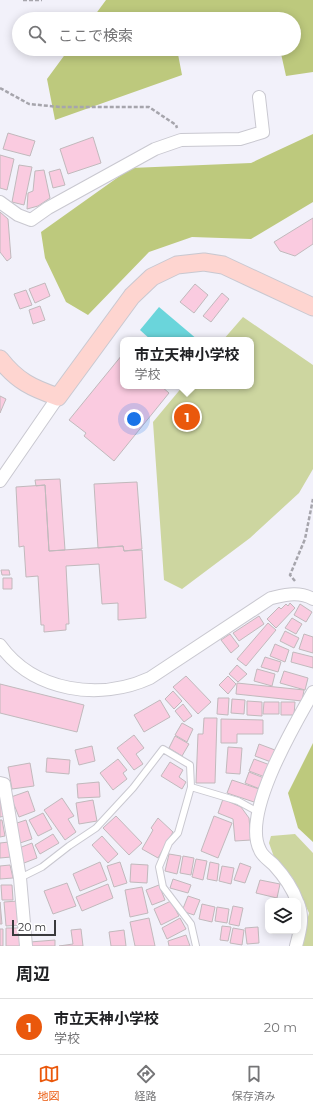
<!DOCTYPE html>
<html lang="ja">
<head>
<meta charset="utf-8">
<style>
	body { margin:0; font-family:Montserrat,"Noto Sans JP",sans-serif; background:#f2f2f2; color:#202124 }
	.controls { position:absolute; right:12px; bottom:12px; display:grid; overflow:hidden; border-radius:8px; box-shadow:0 2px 10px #0003 }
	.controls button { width:36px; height:36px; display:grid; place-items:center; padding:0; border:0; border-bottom:1px solid #e0e0e0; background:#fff; color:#202124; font:20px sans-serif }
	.scale { position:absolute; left:12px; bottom:10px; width:44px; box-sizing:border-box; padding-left:4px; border:2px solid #3a3a3d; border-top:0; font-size:11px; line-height:14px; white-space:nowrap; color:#3a3a3d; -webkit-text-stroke:3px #fff; paint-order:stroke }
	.you { position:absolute; left:134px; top:419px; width:14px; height:14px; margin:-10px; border:3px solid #fff; border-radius:50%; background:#1a73e8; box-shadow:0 0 0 6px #1a73e833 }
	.badge { display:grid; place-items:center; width:26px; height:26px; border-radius:50%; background:#ea580c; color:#fff; font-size:13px; font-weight:700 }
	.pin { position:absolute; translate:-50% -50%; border:2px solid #fff; box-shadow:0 1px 4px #0006 }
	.popup { position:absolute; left:120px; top:337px; width:134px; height:52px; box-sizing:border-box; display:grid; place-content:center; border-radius:8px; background:#fff; filter:drop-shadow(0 1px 3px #0005); font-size:13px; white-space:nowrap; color:#757577 }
	.popup b { font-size:15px; color:#202124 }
	.popup::after { content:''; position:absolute; left:50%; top:100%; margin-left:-8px; border:8px solid transparent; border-top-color:#fff }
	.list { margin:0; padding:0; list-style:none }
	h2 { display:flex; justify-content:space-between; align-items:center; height:52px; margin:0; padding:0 16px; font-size:17px }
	h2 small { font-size:13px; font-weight:400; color:#757577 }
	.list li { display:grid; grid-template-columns:26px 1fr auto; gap:12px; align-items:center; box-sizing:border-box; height:56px; padding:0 16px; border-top:1px solid #e0e0e0 }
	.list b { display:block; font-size:15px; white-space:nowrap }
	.list p { margin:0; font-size:13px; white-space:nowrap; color:#757577 }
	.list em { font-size:13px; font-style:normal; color:#757577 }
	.icon { flex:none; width:22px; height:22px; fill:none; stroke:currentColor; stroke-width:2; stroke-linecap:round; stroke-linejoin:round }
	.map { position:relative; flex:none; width:313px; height:946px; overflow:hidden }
	.search { position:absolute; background:#fff; box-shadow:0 2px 10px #0003; left:12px; right:12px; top:12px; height:44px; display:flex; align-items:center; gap:10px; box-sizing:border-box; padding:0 14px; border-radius:22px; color:#757577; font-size:15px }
	.sheet { height:108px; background:#fff }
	nav { display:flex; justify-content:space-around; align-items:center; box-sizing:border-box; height:56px; border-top:1px solid #e0e0e0; background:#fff; font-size:11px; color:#757577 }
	nav a { display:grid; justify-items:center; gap:2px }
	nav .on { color:#ea580c }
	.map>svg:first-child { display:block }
	.green { fill:#cdd6a0 }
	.forest { fill:#bdc97d }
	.water { fill:#6ad5db }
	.building { fill:#facbe0; stroke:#c1b9bc }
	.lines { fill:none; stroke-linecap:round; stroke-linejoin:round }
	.lane-casing { stroke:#c9c8d0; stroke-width:8 }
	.street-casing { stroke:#c9c8d0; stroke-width:14 }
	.secondary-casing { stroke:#c9c8d0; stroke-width:19 }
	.path { stroke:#a6a5ac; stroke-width:2.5; stroke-dasharray:4 2; stroke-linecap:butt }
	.lane { stroke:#fff; stroke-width:6 }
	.street { stroke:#fff; stroke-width:12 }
	.secondary { stroke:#fed5d0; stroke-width:17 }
</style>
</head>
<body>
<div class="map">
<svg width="313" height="946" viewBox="0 0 313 946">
	<rect width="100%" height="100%" fill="#f2f1fa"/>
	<!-- green -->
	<path class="green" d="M 243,317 L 313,365 L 313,469 L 299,493 L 250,538 L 182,589 L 164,580 L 153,422 L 183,386 L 251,386 L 251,340 L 223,340 Z
		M 295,834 L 313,853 L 313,946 L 300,946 L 309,913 L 292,877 L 274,857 L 269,843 L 271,836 Z"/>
	<!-- forest -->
	<path class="forest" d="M 106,0 L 313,0 L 313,72 L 286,76 L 280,49 L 294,49 L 294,19 L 92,19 Z
		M 69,49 L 177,49 L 182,75 L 55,120 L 47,79 Z
		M 313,134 L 313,202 L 251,239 L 192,237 L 149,252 L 88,315 L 66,302 L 45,258 L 41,232 L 131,168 L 251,163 Z
		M 313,743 L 313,842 L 298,828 L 288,793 Z"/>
	<!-- water -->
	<path class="water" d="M 159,307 L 198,340 L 151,340 L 140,330 Z"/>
	<!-- building -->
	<path class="building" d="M 8,133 L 35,141 L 30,156 L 3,149 Z
		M 93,137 L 101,163 L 68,174 L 60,149 Z
		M 0,155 L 14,159 L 7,190 L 0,188 Z
		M 19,165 L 32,167 L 24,205 L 12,202 Z
		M 60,169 L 65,185 L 53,188 L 49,172 Z
		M 44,170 L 50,198 L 38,206 L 27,209 L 28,193 L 33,191 L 35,171 Z
		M 0,212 L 8,219 L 11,258 L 7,261 L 0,252 Z
		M 313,218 L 313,244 L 295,256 L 280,251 L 274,242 Z
		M 45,283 L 50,296 L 35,303 L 29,289 Z
		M 195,284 L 208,295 L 194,313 L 180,302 Z
		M 26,290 L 32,305 L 20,309 L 14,294 Z
		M 222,293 L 229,299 L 211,322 L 203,316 Z
		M 40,306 L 45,320 L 33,324 L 29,310 Z
		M 122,355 L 123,386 L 161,386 L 169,393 L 114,461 L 84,436 L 86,433 L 69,420 Z
		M 0,396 L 6,399 L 0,413 Z
		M 60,479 L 65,550 L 49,551 L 45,485 L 36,486 L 35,480 Z
		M 137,482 L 142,549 L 124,551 L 123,546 L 98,548 L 94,484 Z
		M 45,485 L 49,551 L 123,546 L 124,551 L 142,550 L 146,618 L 118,620 L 118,603 L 102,604 L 99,564 L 66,566 L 69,624 L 66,624 L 66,630 L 44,632 L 44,625 L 41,625 L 38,576 L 26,577 L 24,546 L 19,547 L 16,487 Z
		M 1,570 L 9,570 L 10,575 L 2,575 Z
		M 3,578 L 12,578 L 12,589 L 3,589 Z
		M 290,603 L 295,608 L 276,628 L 267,619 L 279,607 L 281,609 L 286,604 L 288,606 Z
		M 300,604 L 312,612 L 306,622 L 294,615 Z
		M 259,616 L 264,624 L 239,641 L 233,633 Z
		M 292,618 L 302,624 L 296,634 L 285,628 Z
		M 268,623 L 276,630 L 246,666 L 237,659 Z
		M 285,631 L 299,638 L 294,648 L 280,641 Z
		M 230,634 L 239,646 L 231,653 L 221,640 Z
		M 304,634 L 313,637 L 313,653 L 299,649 Z
		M 275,644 L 289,650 L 285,662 L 270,656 Z
		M 293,652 L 313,657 L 313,668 L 291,662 Z
		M 265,657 L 281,662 L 278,672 L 261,667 Z
		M 237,665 L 247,674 L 238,682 L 229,674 Z
		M 257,669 L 275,674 L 272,686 L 254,681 Z
		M 284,671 L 308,678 L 305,690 L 280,683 Z
		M 186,676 L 211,702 L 198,714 L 173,687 Z
		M 228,676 L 236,684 L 228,694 L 219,685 Z
		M 237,683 L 304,690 L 302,701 L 236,694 Z
		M 0,684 L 84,705 L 77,732 L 0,713 Z
		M 173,691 L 182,701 L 174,709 L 165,699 Z
		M 218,698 L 229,698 L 228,715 L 217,714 Z
		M 232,699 L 245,700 L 244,714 L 231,713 Z
		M 160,700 L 170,717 L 144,732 L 134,715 Z
		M 247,701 L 262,702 L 262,716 L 247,715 Z
		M 264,702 L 279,702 L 279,714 L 263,714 Z
		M 281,702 L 295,702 L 294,715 L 281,715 Z
		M 183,704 L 192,716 L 184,722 L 175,711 Z
		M 204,718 L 217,718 L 215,783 L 196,783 L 198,734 L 203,734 Z
		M 221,719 L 263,720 L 263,734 L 237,734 L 237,743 L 221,743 Z
		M 182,723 L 193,729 L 187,742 L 175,735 Z
		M 134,735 L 144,748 L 136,754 L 143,764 L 134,770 L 117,748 Z
		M 175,736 L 189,744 L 182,756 L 169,748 Z
		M 259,744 L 275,750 L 271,762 L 255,756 Z
		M 92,746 L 95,761 L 79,765 L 75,750 Z
		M 228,747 L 242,748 L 240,774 L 226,773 Z
		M 47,758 L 70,760 L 69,774 L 46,772 Z
		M 118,759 L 127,770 L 123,773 L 127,779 L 113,790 L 100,773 Z
		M 254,759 L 270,765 L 265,777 L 249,771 Z
		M 170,762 L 183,770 L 179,777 L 186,782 L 182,789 L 161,776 Z
		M 30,763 L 34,786 L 12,789 L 8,767 Z
		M 249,772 L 264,778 L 260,789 L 245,783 Z
		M 232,780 L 259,789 L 254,802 L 227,793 Z
		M 99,782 L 100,797 L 78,798 L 77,784 Z
		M 0,791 L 5,816 L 0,817 Z
		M 28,791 L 35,811 L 19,817 L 11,797 Z
		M 62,798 L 74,816 L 68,819 L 76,832 L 65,840 L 44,810 Z
		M 223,799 L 241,807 L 249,818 L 251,840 L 235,841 L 233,819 L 218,813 Z
		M 93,800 L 97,821 L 79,824 L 76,803 Z
		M 43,813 L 52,829 L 38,836 L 29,820 Z
		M 116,816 L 142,843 L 129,855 L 103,828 Z
		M 214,816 L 232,823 L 218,858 L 201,851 Z
		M 158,818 L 173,832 L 158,858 L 142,849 L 153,830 L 151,828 Z
		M 0,820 L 2,820 L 5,836 L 0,837 Z
		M 26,820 L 32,839 L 20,843 L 14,824 Z
		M 53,834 L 59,843 L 40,854 L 35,845 Z
		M 102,836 L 118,854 L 108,863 L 92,845 Z
		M 9,842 L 11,857 L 0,858 L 0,843 Z
		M 32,843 L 37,858 L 24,863 L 19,848 Z
		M 169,854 L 181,856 L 177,874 L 165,871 Z
		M 183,856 L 194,858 L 191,875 L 180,873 Z
		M 196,859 L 207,861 L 203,880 L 192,877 Z
		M 100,862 L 107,880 L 80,891 L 73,874 Z
		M 120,862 L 127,883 L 114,887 L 107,866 Z
		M 210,862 L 219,864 L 217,881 L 207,879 Z
		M 240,863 L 251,867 L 245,883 L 234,880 Z
		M 131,864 L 148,865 L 147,883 L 130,882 Z
		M 10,865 L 13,878 L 0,879 L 0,866 Z
		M 222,866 L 234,868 L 231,884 L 219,881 Z
		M 173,879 L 191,885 L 188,893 L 170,888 Z
		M 260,880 L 280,884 L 277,898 L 256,893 Z
		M 67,883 L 76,906 L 53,914 L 44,891 Z
		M 108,884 L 113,898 L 82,911 L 76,897 Z
		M 1,885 L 12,885 L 13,900 L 2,900 Z
		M 159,885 L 165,900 L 152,905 L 146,890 Z
		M 142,887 L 148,913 L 130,917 L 125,890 Z
		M 188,896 L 200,900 L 194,915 L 182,911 Z
		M 18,901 L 20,925 L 6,926 L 4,902 Z
		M 171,901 L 179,916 L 161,925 L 154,909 Z
		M 0,902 L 2,924 L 0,924 Z
		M 202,904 L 215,907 L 212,922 L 199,919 Z
		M 233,906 L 243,908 L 239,926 L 229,924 Z
		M 217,907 L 229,909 L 227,923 L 215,921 Z
		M 149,918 L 155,946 L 135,946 L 130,922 Z
		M 180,918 L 186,929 L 167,939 L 162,928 Z
		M 222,926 L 231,927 L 228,941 L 220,940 Z
		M 258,927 L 259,943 L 247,944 L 245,928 Z
		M 6,928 L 20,928 L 21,946 L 6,946 Z
		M 233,928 L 244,930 L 242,945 L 230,943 Z
		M 0,929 L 3,929 L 3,946 L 0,946 Z
		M 81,929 L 83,946 L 59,946 L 73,944 L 71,930 Z
		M 124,930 L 126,946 L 111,946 L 109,932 Z
		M 186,935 L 190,946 L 169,946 L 168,941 Z
		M 55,940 L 55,946 L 31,946 L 30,942 Z"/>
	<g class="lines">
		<defs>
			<path id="lane" d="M 191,787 L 178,833 L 169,843 L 159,867 L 163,887 L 191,924 L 196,946
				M 20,878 L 42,867 L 69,846 L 96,828 L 133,788 L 163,749 L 190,765 L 191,787 L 238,801 L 258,812"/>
			<path id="street" d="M 0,202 L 18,215 L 31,220 L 48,208 L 155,149 L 181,140 L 240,139 L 263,132 L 259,97
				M 0,481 L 58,397
				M 0,645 C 34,692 100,701 150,678 L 271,598 C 285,595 299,591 313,599
				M 0,783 L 4,784 L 20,878 L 26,946
				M 297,901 C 292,887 284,876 274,865 C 270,861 262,856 260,850 C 241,814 295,724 313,692
				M 296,946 C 300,931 304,918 298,903"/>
			<path id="secondary" d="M 0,359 C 17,381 32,388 58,397 L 132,296 L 152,277 L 177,265 L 204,262 L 223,265 L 313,307"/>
		</defs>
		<!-- lane casing -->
		<use href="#lane" class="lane-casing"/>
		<!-- street casing -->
		<use href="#street" class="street-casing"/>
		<!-- secondary casing -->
		<use href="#secondary" class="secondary-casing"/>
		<!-- path -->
		<path class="path" d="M 23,0 L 42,0
			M 0,88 L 29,104 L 60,107 L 149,107 L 176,125 L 177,128
			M 295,581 L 290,575 L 305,539 L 313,499"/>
		<!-- lane -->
		<use href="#lane" class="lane"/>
		<!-- street -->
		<use href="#street" class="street"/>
		<!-- secondary -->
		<use href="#secondary" class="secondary"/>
	</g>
</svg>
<div class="controls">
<button><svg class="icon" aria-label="layers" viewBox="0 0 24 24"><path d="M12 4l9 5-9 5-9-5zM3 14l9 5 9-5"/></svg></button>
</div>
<div class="scale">20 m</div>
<div class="you"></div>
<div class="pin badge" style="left:187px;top:417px">1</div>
<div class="popup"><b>市立天神小学校</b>学校</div>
<div class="search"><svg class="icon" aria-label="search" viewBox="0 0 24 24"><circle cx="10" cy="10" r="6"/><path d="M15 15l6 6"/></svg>ここで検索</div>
</div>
<section class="sheet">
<h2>周辺<small></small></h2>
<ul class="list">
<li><span class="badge">1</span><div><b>市立天神小学校</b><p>学校</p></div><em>20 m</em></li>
</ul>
</section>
<nav>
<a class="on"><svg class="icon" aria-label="map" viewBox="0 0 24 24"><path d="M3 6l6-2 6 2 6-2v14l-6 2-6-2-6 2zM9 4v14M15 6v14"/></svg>地図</a>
<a><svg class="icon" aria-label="directions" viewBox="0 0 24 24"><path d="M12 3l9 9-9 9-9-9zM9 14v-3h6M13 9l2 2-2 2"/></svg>経路</a>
<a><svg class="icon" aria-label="saved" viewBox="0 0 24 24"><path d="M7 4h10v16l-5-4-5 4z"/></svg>保存済み</a>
</nav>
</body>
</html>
